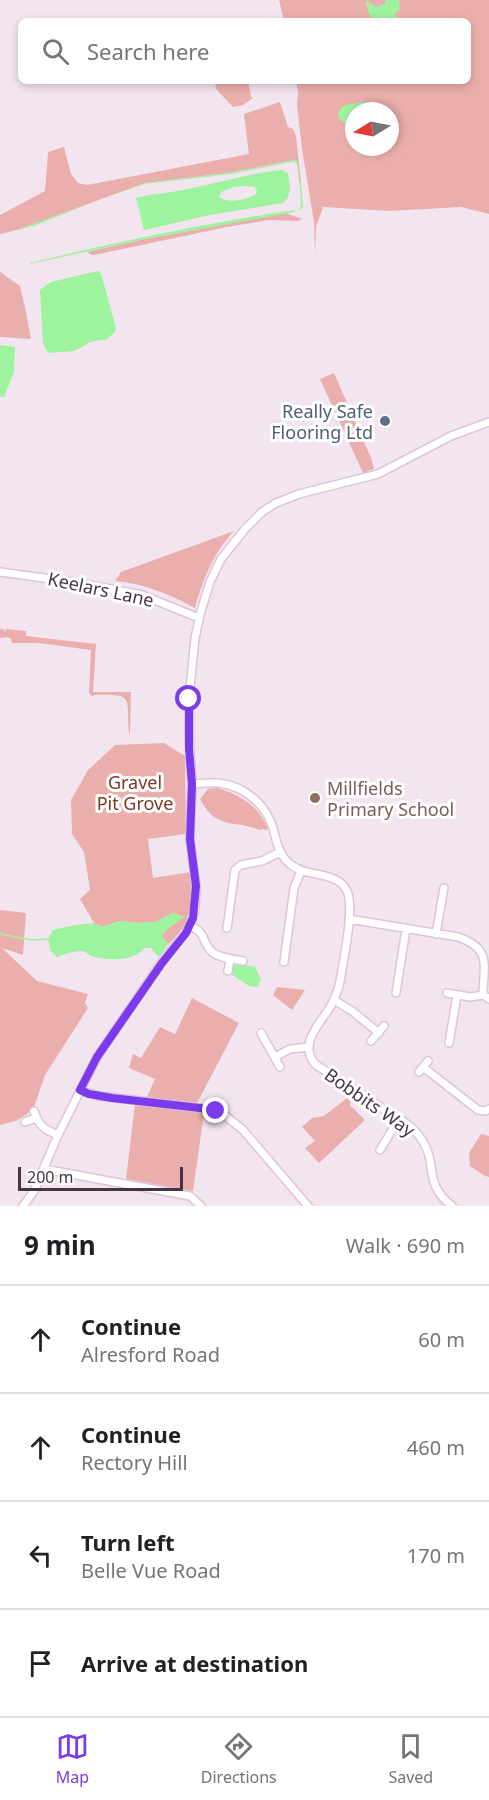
<!DOCTYPE html>
<html lang="en">
<head>
<meta charset="utf-8">
<style>
	body { margin:0; font-family:"Noto Sans",sans-serif; background:#f6f6f6; color:#202124 }
	.compass { position:absolute; left:345px; top:102px; width:54px; height:54px; border-radius:50%; background:#fff; box-shadow:0 3px 9px #0003; rotate:260deg }
	.scale { position:absolute; left:18px; bottom:15px; width:165px; box-sizing:border-box; padding-left:6px; border:3px solid #463442; border-top:0; font-size:16px; line-height:21px; white-space:nowrap; color:#463442; -webkit-text-stroke:4px #fff; paint-order:stroke }
	.stop { position:absolute; width:18px; height:18px; margin:-14px; border:4px solid #7c3aed; border-radius:50%; background:#fff }
	.stop.end { background:#7c3aed; border-color:#fff; box-shadow:0 2px 6px #0008 }
	.list { margin:0; padding:0; list-style:none }
	h2 { display:flex; justify-content:space-between; align-items:center; height:78px; margin:0; padding:0 24px; font-size:26px }
	h2 small { font-size:20px; font-weight:400; color:#757577 }
	.list li { display:grid; grid-template-columns:39px 1fr auto; gap:18px; align-items:center; box-sizing:border-box; height:108px; padding:0 24px; border-top:2px solid #e0e0e0 }
	.list b { display:block; font-size:22px; white-space:nowrap }
	.list p { margin:0; font-size:20px; white-space:nowrap; color:#757577 }
	.list em { font-size:20px; font-style:normal; color:#757577 }
	.icon { flex:none; width:33px; height:33px; fill:none; stroke:currentColor; stroke-width:2; stroke-linecap:round; stroke-linejoin:round }
	.map { position:relative; flex:none; width:489px; height:1206px; overflow:hidden }
	.search { position:absolute; background:#fff; box-shadow:0 3px 9px #0003; left:18px; right:18px; top:18px; height:66px; display:flex; align-items:center; gap:15px; box-sizing:border-box; padding:0 21px; border-radius:9px; color:#757577; font-size:22px }
	.sheet { height:510px; background:#fff }
	nav { display:flex; justify-content:space-around; align-items:center; box-sizing:border-box; height:84px; border-top:2px solid #e0e0e0; background:#fff; font-size:16px; color:#757577 }
	nav a { display:grid; justify-items:center; gap:3px }
	nav .on { color:#7c3aed }
	.map>svg:first-child { display:block }
	.green { fill:#eaafac; fill-rule:evenodd }
	.water { fill:#9ef39f; fill-rule:evenodd }
	.lines { fill:none; stroke-linecap:round; stroke-linejoin:round }
	.stream { stroke:#9ef39f; stroke-width:1.5 }
	.minor-casing { stroke:#ddc4d7; stroke-width:10 }
	.minor { stroke:#fff; stroke-width:7 }
	.route { stroke:#7c3aed; stroke-width:8 }
	.service-dot { fill:#5c6f8a; stroke:#fff; stroke-width:2 }
	.education-dot { fill:#8d6e63; stroke:#fff; stroke-width:2 }
	.labels { text-anchor:middle; dominant-baseline:central; stroke-width:6; stroke-linejoin:round; paint-order:stroke }
	.service-label { font-size:18px; fill:#4e5e75; stroke:#fff; text-anchor:end }
	.street-label { font-size:18px; fill:#463442; stroke:#fff }
	.park-label { font-size:18px; fill:#7a3825; stroke:#fff }
	.education-label { font-size:18px; fill:#785e54; stroke:#fff; text-anchor:start }
</style>
</head>
<body>
<div class="map">
<svg width="489" height="1206" viewBox="0 0 489 1206">
	<rect width="100%" height="100%" fill="#f3e5ef"/>
	<!-- green -->
	<path class="green" d="M 279,0 L 489,0 L 489,214 L 461,207 L 390,211 L 323,207 L 316,227 L 315,255 L 314,222 L 302,149 L 297,105 L 298,92 L 296,81 L 468,81 L 468,21 L 284,21 ZM 354,111 L 390,111 L 390,147 L 354,147 Z
		M 215,81 L 248,81 L 251,97 L 253,98 L 243,105 L 233,107 L 216,89 Z
		M 280,102 L 288,127 L 293,129 L 296,136 L 301,183 L 299,181 L 298,163 L 295,160 L 228,173 L 145,183 L 17,230 L 0,234 L 0,215 L 45,191 L 48,152 L 64,147 L 71,174 L 78,183 L 87,185 L 249,154 L 244,114 Z
		M 285,213 L 302,219 L 298,221 L 269,220 L 227,227 L 99,254 L 92,255 L 87,252 L 140,240 Z
		M 0,272 L 20,286 L 26,312 L 31,339 L 0,337 Z
		M 334,373 L 371,458 L 374,469 L 363,473 L 320,379 Z
		M 234,531 C 213,553 203,580 195,608 C 171,595 143,583 115,581 L 121,572 Z
		M 0,629 L 4,629 L 4,631 L 5,632 L 6,629 L 26,631 L 26,636 L 96,644 L 93,692 L 131,692 L 130,734 L 129,732 C 126,697 135,694 94,695 L 93,697 L 89,693 L 91,650 L 39,643 L 12,643 L 11,639 L 8,637 L 0,638 Z
		M 164,743 L 185,756 L 186,834 L 148,839 L 153,878 L 191,872 C 193,889 197,911 186,926 C 181,933 174,938 168,944 L 162,936 L 168,928 L 184,917 L 173,913 L 156,922 L 138,923 L 120,921 L 102,927 L 94,923 L 80,899 L 90,890 L 84,852 L 72,834 L 71,800 L 88,770 L 115,745 Z
		M 217,788 C 239,794 261,807 268,830 L 263,829 L 259,830 C 233,819 217,831 200,799 L 208,789 Z
		M 0,910 L 26,913 L 23,955 L 2,948 L 37,981 L 88,994 L 85,1003 L 88,1008 L 45,1075 L 33,1110 L 16,1121 L 0,1125 Z
		M 277,987 L 305,990 L 292,1010 L 273,995 Z
		M 192,998 L 239,1023 L 196,1105 L 146,1099 L 155,1079 L 129,1068 L 133,1054 L 141,1058 L 160,1027 L 175,1034 Z
		M 347,1098 L 351,1102 L 350,1105 L 365,1120 L 319,1163 L 305,1148 L 315,1141 L 302,1127 L 312,1118 L 324,1116 Z
		M 135,1104 L 204,1113 L 193,1191 L 126,1179 Z
		M 481,1134 L 489,1136 L 489,1177 L 485,1176 L 470,1166 L 469,1153 Z"/>
	<!-- water -->
	<path class="water" d="M 385,0 L 399,0 L 400,9 L 395,14 L 398,21 L 374,21 L 370,16 L 366,4 L 367,1 L 376,7 L 385,4 Z
		M 361,102 L 364,102 L 368,107 L 379,111 L 354,111 L 353,123 L 345,124 L 339,118 L 338,113 L 343,106 Z
		M 295,160 L 298,163 L 299,181 L 301,183 L 303,207 L 300,210 L 298,210 L 301,206 C 301,191 298,178 297,164 L 295,162 L 292,162 L 231,174 L 145,184 L 101,199 L 34,226 L 17,230 L 145,183 L 228,173 Z
		M 282,170 L 288,173 C 290,184 292,196 283,203 L 210,215 L 144,230 L 136,198 C 149,194 163,194 177,191 C 212,185 247,173 282,170 ZM 245,186 L 254,187 L 257,191 L 255,195 C 243,200 231,204 219,197 L 221,192 L 234,187 Z
		M 295,210 L 295,212 L 140,240 L 30,264 L 30,263 C 117,242 206,223 295,210 Z
		M 98,271 L 100,272 L 102,277 L 116,328 L 115,332 L 107,339 L 91,342 L 74,351 L 49,353 L 46,350 L 43,343 L 40,290 L 51,282 Z
		M 0,345 L 15,347 L 14,372 L 4,397 L 0,397 Z
		M 173,913 L 185,917 L 168,928 L 162,936 L 168,944 L 159,957 L 151,948 L 145,948 C 133,962 111,960 94,957 C 90,956 86,951 81,951 C 74,951 64,954 57,957 L 50,950 L 48,939 L 53,930 L 75,925 L 94,923 L 102,927 L 120,921 L 138,923 L 156,922 Z
		M 234,963 L 255,967 L 261,979 L 257,987 L 249,986 L 231,974 Z"/>
	<g class="lines">
		<!-- stream -->
		<path class="stream" d="M 0,934 L 32,940 L 48,939"/>
		<defs>
			<path id="minor" d="M 0,572 L 73,582 L 142,595 L 199,618
				M 192,784 C 201,784 210,782 219,783 C 244,786 266,804 273,828 C 277,842 278,854 290,864 C 306,878 337,870 347,891 C 355,909 343,961 340,982 C 338,992 334,1000 329,1009 C 318,1026 299,1044 315,1064 C 337,1079 360,1093 382,1108 C 396,1117 413,1125 422,1140 C 438,1164 423,1184 452,1206
				M 349,919 L 458,937 C 489,948 485,960 483,991 L 484,995 L 489,999
				M 190,926 C 205,933 201,936 208,947 C 214,958 233,959 243,961
				M 227,928 L 235,870 L 241,865 L 262,861 L 280,852
				M 436,934 L 444,888
				M 284,962 L 294,888 L 301,871
				M 228,971 L 230,959
				M 396,993 L 406,929
				M 447,993 L 470,997 L 484,995
				M 334,1000 L 352,1011 L 379,1033
				M 261,1033 L 280,1067
				M 371,1041 L 384,1026
				M 449,1043 L 457,995
				M 275,1057 L 290,1049 L 309,1047
				M 423,1067 L 478,1110 L 485,1111 L 489,1109
				M 419,1072 L 428,1061
				M 80,1090 L 99,1096 L 200,1108 L 222,1113 L 243,1130 L 308,1206
				M 34,1111 C 38,1125 45,1130 58,1135
				M 25,1122 L 36,1118
				M 380,1150 L 399,1119
				M 44,1169 L 190,1196 L 201,1206
				M 23,1206 L 34,1191 L 58,1135 L 97,1057 L 162,962 L 190,926 L 195,908 L 196,887 L 190,839 L 192,784 L 189,733 L 190,688 L 195,638 L 201,611 L 210,582 L 221,559 L 245,529 L 262,512 L 276,503 L 299,494 L 378,474 L 451,436 L 489,422"/>
		</defs>
		<!-- minor casing -->
		<use href="#minor" class="minor-casing"/>
		<!-- minor -->
		<use href="#minor" class="minor"/>
	</g>
	<g class="lines">
		<!-- route -->
		<path class="route" d="M 189,699 L 189,748 L 192,784 L 190,839 L 196,886 L 193,918 L 186,933 L 162,963 L 97,1057 L 80,1090 L 89,1094 L 112,1098 L 200,1108 L 216,1111"/>
	</g>
	<!-- markers -->
	<circle class="service-dot" cx="385" cy="421" r="6"/>
	<circle class="education-dot" cx="315" cy="798" r="6"/>
	<g class="labels">
		<!-- service labels -->
		<g class="service-label">
			<text x="373" y="411">Really Safe<tspan x="373" dy="21">Flooring Ltd</tspan></text>
		</g>
		<!-- street labels -->
		<g class="street-label">
			<text transform="translate(101 589) rotate(12)">Keelars Lane</text>
			<text transform="translate(370 1102) rotate(35)">Bobbits Way</text>
		</g>
		<!-- park labels -->
		<g class="park-label">
			<text x="135" y="782">Gravel<tspan x="135" dy="21">Pit Grove</tspan></text>
		</g>
		<!-- education labels -->
		<g class="education-label">
			<text x="327" y="788">Millfields<tspan x="327" dy="21">Primary School</tspan></text>
		</g>
	</g>
</svg>
<svg class="compass" viewBox="-18 -18 36 36"><path d="M0-13l5 13h-10z" fill="#e53935"/><path d="M0 13l5-13h-10z" fill="#757577"/></svg>
<div class="scale">200 m</div>
<div class="stop" style="left:189px;top:699px"></div>
<div class="stop end" style="left:216px;top:1111px"></div>
<div class="search"><svg class="icon" aria-label="search" viewBox="0 0 24 24"><circle cx="10" cy="10" r="6"/><path d="M15 15l6 6"/></svg>Search here</div>
</div>
<section class="sheet">
<h2>9 min<small>Walk · 690 m</small></h2>
<ul class="list">
<li><svg class="icon" aria-label="ahead" viewBox="0 0 24 24"><path d="M12 20V5M6 11l6-6 6 6"/></svg><div><b>Continue</b><p>Alresford Road</p></div><em>60 m</em></li>
<li><svg class="icon" aria-label="ahead" viewBox="0 0 24 24"><path d="M12 20V5M6 11l6-6 6 6"/></svg><div><b>Continue</b><p>Rectory Hill</p></div><em>460 m</em></li>
<li><svg class="icon" aria-label="left" viewBox="0 0 24 24"><path d="M17 20v-9H6M10 6l-5 5 5 5"/></svg><div><b>Turn left</b><p>Belle Vue Road</p></div><em>170 m</em></li>
<li><svg class="icon" aria-label="arrive" viewBox="0 0 24 24"><path d="M6 21V4h12l-3 4 3 4H6"/></svg><div><b>Arrive at destination</b></div></li>
</ul>
</section>
<nav>
<a class="on"><svg class="icon" aria-label="map" viewBox="0 0 24 24"><path d="M3 6l6-2 6 2 6-2v14l-6 2-6-2-6 2zM9 4v14M15 6v14"/></svg>Map</a>
<a><svg class="icon" aria-label="directions" viewBox="0 0 24 24"><path d="M12 3l9 9-9 9-9-9zM9 14v-3h6M13 9l2 2-2 2"/></svg>Directions</a>
<a><svg class="icon" aria-label="saved" viewBox="0 0 24 24"><path d="M7 4h10v16l-5-4-5 4z"/></svg>Saved</a>
</nav>
</body>
</html>
